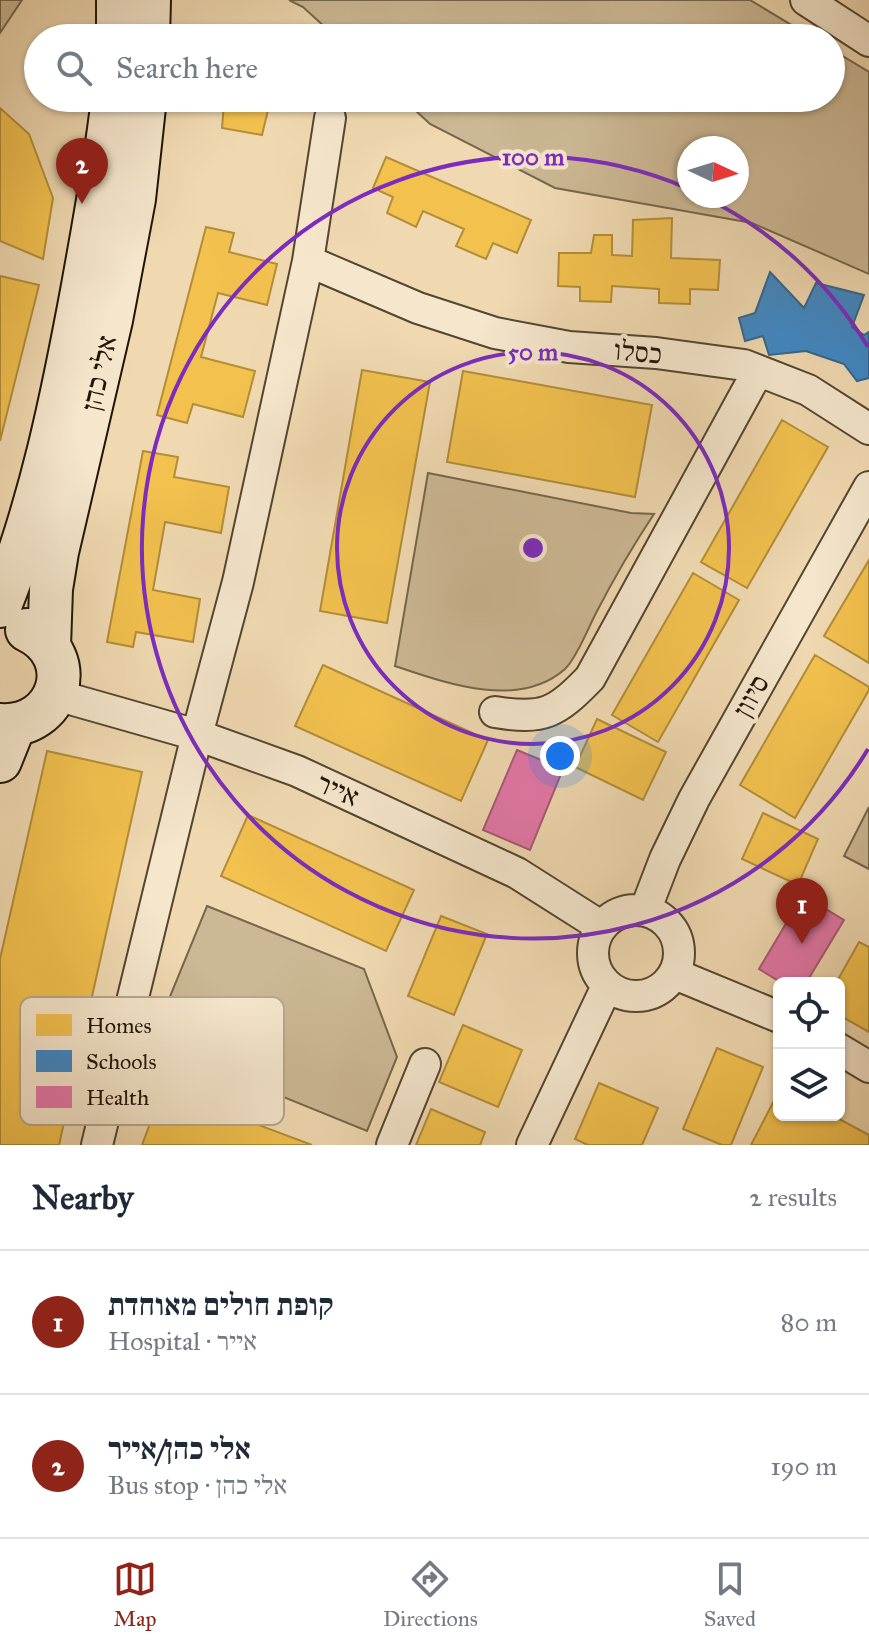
<!DOCTYPE html>
<html lang="en">
<head>
<meta charset="utf-8">
<style>
	body { margin:0; font-family:"IM FELL Great Primer","Frank Ruhl Libre",serif; background:#f6f6f7; color:#1f2937 }
	.controls { position:absolute; right:24px; bottom:24px; display:grid; overflow:hidden; border-radius:12px; box-shadow:0 2px 6px #0004 }
	.controls button { width:72px; height:72px; display:grid; place-items:center; padding:0; border:0; border-bottom:2px solid #e0e1e3; background:#fff; color:#1f2937; font:40px sans-serif }
	.compass { position:absolute; left:677px; top:136px; width:72px; height:72px; border-radius:50%; background:#fff; box-shadow:0 2px 6px #0004; rotate:94deg }
	.you { position:absolute; left:560px; top:756px; width:28px; height:28px; margin:-20px; border:6px solid #fff; border-radius:50%; background:#1a73e8; box-shadow:0 0 0 12px #1a73e833 }
	.badge { display:grid; place-items:center; width:52px; height:52px; border-radius:50%; background:#8f2418; color:#fff; font-size:26px; font-weight:700 }
	.pin { position:absolute; translate:-50% -66px; filter:drop-shadow(0 2px 4px #0008) }
	.pin::after { content:''; position:absolute; top:42px; width:28px; height:24px; background:inherit; clip-path:polygon(0 0,100% 0,50% 100%) }
	.list { margin:0; padding:0; list-style:none }
	h2 { display:flex; justify-content:space-between; align-items:center; height:104px; margin:0; padding:0 32px; font-size:34px }
	h2 small { font-size:26px; font-weight:400; color:#747a83 }
	.list li { display:grid; grid-template-columns:52px 1fr auto; gap:24px; align-items:center; box-sizing:border-box; height:144px; padding:0 32px; border-top:2px solid #e0e1e3 }
	.list b { display:block; font-size:30px; white-space:nowrap }
	.list p { margin:0; font-size:26px; white-space:nowrap; color:#747a83 }
	.list em { font-size:26px; font-style:normal; color:#747a83 }
	.icon { flex:none; width:44px; height:44px; fill:none; stroke:currentColor; stroke-width:2; stroke-linecap:round; stroke-linejoin:round }
	.map { position:relative; flex:none; width:869px; height:1145px; overflow:hidden }
	.search { position:absolute; background:#fff; box-shadow:0 2px 6px #0004; left:24px; right:24px; top:24px; height:88px; display:flex; align-items:center; gap:20px; box-sizing:border-box; padding:0 28px; border-radius:44px; color:#747a83; font-size:30px }
	.sheet { height:392px; background:#fff }
	nav { display:flex; justify-content:space-around; align-items:center; box-sizing:border-box; height:112px; border-top:2px solid #e0e1e3; background:#fff; font-size:22px; color:#747a83 }
	nav a { display:grid; justify-items:center; gap:4px }
	nav .on { color:#8f2418 }
	.map>svg:first-child { display:block }
	.green { fill:#ccb894; stroke:#76664c; stroke-width:2; fill-rule:evenodd }
	.homes { fill:#f2c14e; stroke:#b38d38; stroke-width:2 }
	.schools { fill:#3f88c5; stroke:#35658b; stroke-width:2 }
	.health { fill:#e377a8; stroke:#a85977; stroke-width:2 }
	.lines { fill:none; stroke-linecap:round; stroke-linejoin:round }
	.street-casing { stroke:#534530; stroke-width:34 }
	.secondary-casing { stroke:#1f1405; stroke-width:46 }
	.street { stroke:#f5e6cc; stroke-width:30 }
	.secondary { stroke:#f5e6cc; stroke-width:42 }
	.ring { fill:none; stroke:#7b2cbf; stroke-width:4 }
	.labels { text-anchor:middle; dominant-baseline:central; stroke-width:8; stroke-linejoin:round; paint-order:stroke }
	.street-label { font-size:28px; fill:#1f1405; stroke:#f5e6cc }
	.key { fill:#f5e6cc; stroke:#b5a790; stroke-width:2 }
	.key-label { font-size:22px; fill:#1f1405 }
	.centre { fill:#7b2cbf; stroke:#f5e6cc; stroke-width:4 }
	.ring-label { font-size:24px; text-anchor:middle; font-weight:bold; fill:#7b2cbf; stroke:#f5e6cc; stroke-width:8; stroke-linejoin:round; paint-order:stroke }
</style>
</head>
<body>
<div class="map">
<svg width="869" height="1145" viewBox="0 0 869 1145">
	<rect width="100%" height="100%" fill="#f0d9b1"/>
	<filter id="stains"><feTurbulence type="fractalNoise" baseFrequency=".0025" numOctaves="4"/><feColorMatrix values="0 0 0 0 .2 0 0 0 0 .09 0 0 0 0 .02 0 0 0 .5 -.17"/></filter>
	<radialGradient id="worn" r=".72"><stop offset=".6" stop-color="#630" stop-opacity="0"/><stop offset="1" stop-color="#630" stop-opacity=".3"/></radialGradient>
	<!-- green -->
	<path class="green" d="M 0,0 L 22,0 L 0,33 Z
		M 289,0 L 750,0 L 813,38 L 337,38 L 303,7 Z
		M 831,49 L 869,72 L 869,274 L 752,223 L 555,188 L 430,124 L 402,98 L 831,98 ZM 689,148 L 737,148 L 737,196 L 689,196 Z
		M 428,473 L 631,513 L 654,514 C 632,547 613,580 595,615 C 588,629 576,659 565,669 C 519,710 445,683 395,666 Z
		M 869,807 L 869,869 L 844,856 Z
		M 207,906 L 364,969 L 397,1057 L 367,1131 L 151,1043 Z"/>
	<!-- homes -->
	<path class="homes" d="M 214,98 L 271,98 L 262,135 L 222,128 L 224,103 Z
		M 0,108 L 29,134 L 53,198 L 43,259 L 0,241 Z
		M 386,157 L 531,220 L 517,253 L 493,243 L 486,259 L 456,246 L 464,229 L 423,211 L 416,227 L 387,213 L 393,197 L 373,188 Z
		M 672,218 L 671,258 L 720,260 L 718,290 L 690,289 L 690,304 L 659,303 L 659,289 L 612,286 L 611,302 L 580,301 L 580,287 L 558,286 L 559,253 L 591,253 L 594,235 L 612,235 L 612,255 L 632,256 L 633,220 Z
		M 206,227 L 234,233 L 229,252 L 277,264 L 267,305 L 218,293 L 201,357 L 255,371 L 243,417 L 193,404 L 187,423 L 157,415 Z
		M 0,276 L 39,285 L 0,441 Z
		M 362,370 L 430,382 L 387,623 L 320,611 Z
		M 463,371 L 652,405 L 635,497 L 447,462 Z
		M 782,420 L 828,447 L 747,588 L 701,562 Z
		M 143,451 L 178,457 L 174,477 L 229,487 L 221,533 L 165,522 L 153,590 L 200,599 L 193,642 L 136,632 L 133,647 L 107,642 Z
		M 869,560 L 869,663 L 824,636 Z
		M 693,573 L 739,600 L 658,742 L 612,715 Z
		M 815,655 L 869,687 L 869,690 L 795,818 L 740,785 Z
		M 323,665 L 488,740 L 461,801 L 295,726 Z
		M 597,719 L 666,752 L 643,800 L 575,767 Z
		M 47,751 L 142,772 L 59,1145 L 0,1145 L 0,959 Z
		M 763,813 L 818,839 L 798,885 L 742,859 Z
		M 248,815 L 414,890 L 386,951 L 221,876 Z
		M 441,916 L 487,934 L 454,1015 L 408,996 Z
		M 859,942 L 869,947 L 869,1032 L 839,1015 L 839,983 L 836,983 Z
		M 463,1025 L 522,1050 L 498,1107 L 439,1082 Z
		M 717,1048 L 763,1067 L 731,1145 L 722,1145 L 683,1129 Z
		M 599,1083 L 658,1108 L 642,1145 L 588,1145 L 575,1139 Z
		M 163,1089 L 312,1145 L 142,1145 Z
		M 779,1091 L 779,1115 L 832,1115 L 869,1135 L 869,1145 L 751,1145 Z
		M 431,1109 L 485,1132 L 480,1145 L 416,1145 Z"/>
	<!-- schools -->
	<path class="schools" d="M 770,272 L 804,308 L 816,283 L 864,295 L 852,327 L 864,335 L 869,332 L 869,378 L 857,381 L 844,364 L 806,351 L 769,355 L 763,336 L 745,341 L 739,318 L 755,313 Z"/>
	<!-- health -->
	<path class="health" d="M 517,750 L 563,769 L 530,850 L 483,830 Z
		M 803,895 L 844,920 L 806,983 L 782,983 L 759,969 Z"/>
	<g class="lines">
		<defs>
			<path id="street" d="M 806,0 L 869,41
				M 308,261 L 418,308 L 495,333 L 569,347 L 656,353 L 744,365 L 808,390 L 869,429
				M 56,695 L 197,735 L 297,771 L 517,873 L 602,927
				M 495,712 C 544,720 556,713 590,678 L 758,371
				M593 953a43 43 0 1 1 86 0a43 43 0 1 1-86 0Z
				M 645,911 L 665,859 L 694,799 L 869,487
				M 675,974 L 779,1017
				M 839,1049 L 869,1067
				M 97,1145 L 197,735 L 238,582 L 308,261 L 330,118
				M 392,1145 L 425,1064
				M 532,1145 L 607,986"/>
			<path id="secondary" d="M 118,38 L 118,0
				M 148,38 L 149,0
				M 0,606 C 41,503 63,394 83,286 C 94,224 106,161 113,98
				M 49,647 L 51,589 L 57,552 L 111,320 L 134,199 L 145,98
				M 0,725 C 60,729 82,656 27,630
				M 0,761 L 14,726"/>
		</defs>
		<!-- street casing -->
		<use href="#street" class="street-casing"/>
		<!-- secondary casing -->
		<use href="#secondary" class="secondary-casing"/>
		<!-- street -->
		<use href="#street" class="street"/>
		<!-- secondary -->
		<use href="#secondary" class="secondary"/>
	</g>
	<!-- distance rings -->
	<g class="ring">
		<circle cx="533" cy="548" r="196"/>
		<path d="M868 749A391 391 0 1 1 689 189M704 197A391 391 0 0 1 868 347"/>
	</g>
	<g class="labels">
		<!-- street labels -->
		<g class="street-label">
			<text transform="translate(638 352) rotate(5)">כסלו</text>
			<text transform="translate(99 373) rotate(-77)">אלי כהן</text>
			<text transform="translate(751 696) rotate(-61)">סיוון</text>
			<text transform="translate(338 790) rotate(24)">אייר</text>
		</g>
	</g>
	<!-- legend -->
	<rect x="20" y="997" width="264" height="128" rx="12" class="key"/>
	<rect x="36" y="1014" width="36" height="22" fill="#f2c14e"/>
	<rect x="36" y="1050" width="36" height="22" fill="#3f88c5"/>
	<rect x="36" y="1086" width="36" height="22" fill="#e377a8"/>
	<g class="key-label">
		<text x="86" y="1033">Homes</text>
		<text x="86" y="1069">Schools</text>
		<text x="86" y="1105">Health</text>
	</g>
	<circle cx="533" cy="548" r="12" class="centre"/>
	<g class="ring-label">
		<text x="533" y="165">100 m</text>
		<text x="533" y="360">50 m</text>
	</g>
	<rect width="100%" height="100%" filter="url(#stains)"/>
	<rect width="100%" height="100%" fill="url(#worn)"/>
</svg>
<div class="controls">
<button><svg class="icon" aria-label="locate" viewBox="0 0 24 24"><circle cx="12" cy="12" r="6"/><path d="M12 2v4M12 18v4M2 12h4M18 12h4"/></svg></button>
<button><svg class="icon" aria-label="layers" viewBox="0 0 24 24"><path d="M12 4l9 5-9 5-9-5zM3 14l9 5 9-5"/></svg></button>
</div>
<svg class="compass" viewBox="-18 -18 36 36"><path d="M0-13l5 13h-10z" fill="#e53935"/><path d="M0 13l5-13h-10z" fill="#747a83"/></svg>
<div class="you"></div>
<div class="pin badge" style="left:802px;top:944px">1</div>
<div class="pin badge" style="left:82px;top:204px">2</div>
<div class="search"><svg class="icon" aria-label="search" viewBox="0 0 24 24"><circle cx="10" cy="10" r="6"/><path d="M15 15l6 6"/></svg>Search here</div>
</div>
<section class="sheet">
<h2>Nearby<small>2 results</small></h2>
<ul class="list">
<li><span class="badge">1</span><div><b>קופת חולים מאוחדת</b><p>Hospital · אייר</p></div><em>80 m</em></li>
<li><span class="badge">2</span><div><b>אלי כהן/אייר</b><p>Bus stop · אלי כהן</p></div><em>190 m</em></li>
</ul>
</section>
<nav>
<a class="on"><svg class="icon" aria-label="map" viewBox="0 0 24 24"><path d="M3 6l6-2 6 2 6-2v14l-6 2-6-2-6 2zM9 4v14M15 6v14"/></svg>Map</a>
<a><svg class="icon" aria-label="directions" viewBox="0 0 24 24"><path d="M12 3l9 9-9 9-9-9zM9 14v-3h6M13 9l2 2-2 2"/></svg>Directions</a>
<a><svg class="icon" aria-label="saved" viewBox="0 0 24 24"><path d="M7 4h10v16l-5-4-5 4z"/></svg>Saved</a>
</nav>
</body>
</html>
